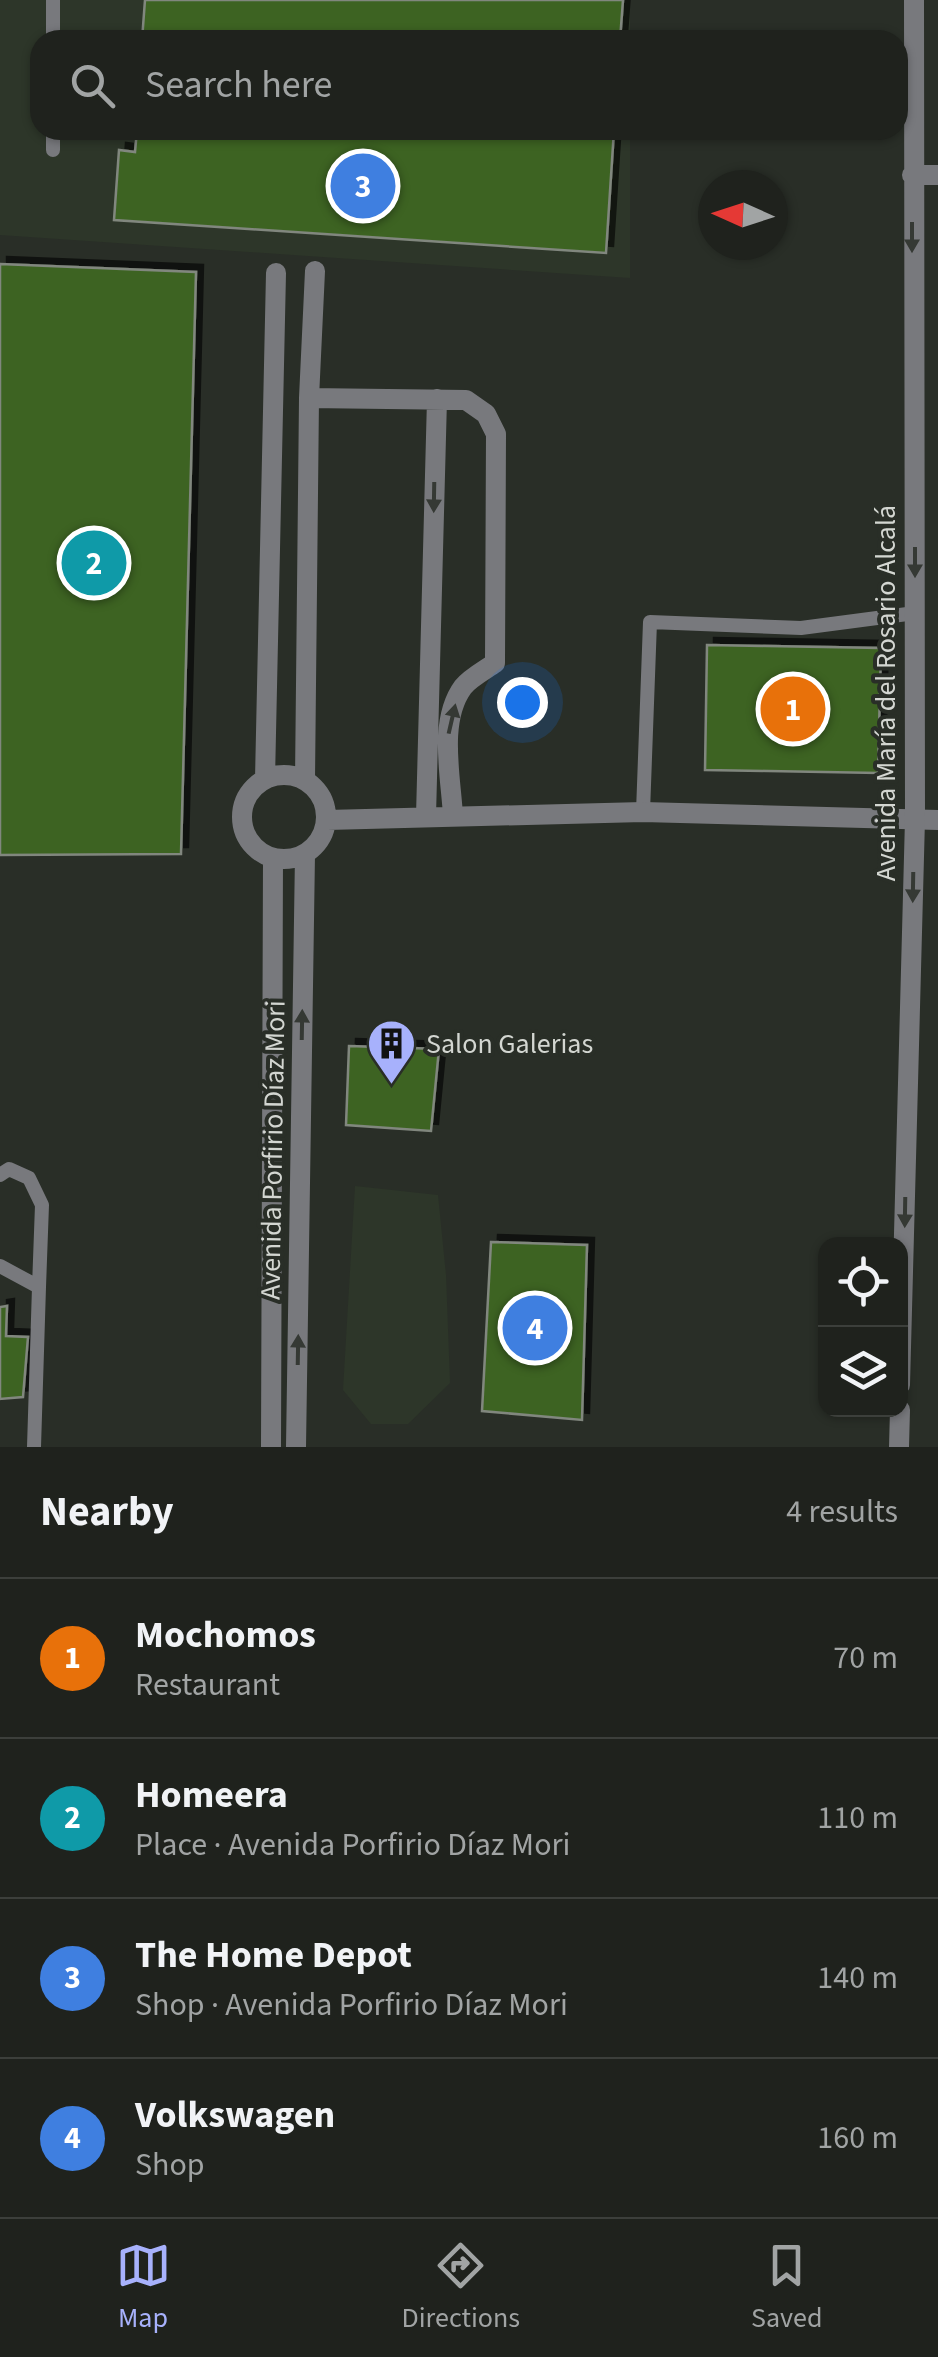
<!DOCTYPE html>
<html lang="en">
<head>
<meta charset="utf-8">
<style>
	body { margin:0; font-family:"Source Sans 3",sans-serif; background:#2c2f2a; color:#f1f3f6 }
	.controls { position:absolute; right:30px; bottom:30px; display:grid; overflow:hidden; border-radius:20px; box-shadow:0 2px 8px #0004 }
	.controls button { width:90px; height:90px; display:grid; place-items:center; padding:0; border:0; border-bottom:2px solid #3c3f3b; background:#1f221d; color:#f1f3f6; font:50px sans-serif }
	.compass { position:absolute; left:698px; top:170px; width:90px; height:90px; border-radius:50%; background:#1f221d; box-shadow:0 2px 8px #0004; rotate:273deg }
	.you { position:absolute; left:522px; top:702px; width:35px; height:35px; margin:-25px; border:8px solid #fff; border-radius:50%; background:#1a73e8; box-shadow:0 0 0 15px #1a73e833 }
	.badge { display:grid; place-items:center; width:65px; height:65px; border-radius:50%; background:#a7b1fc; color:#fff; font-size:32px; font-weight:700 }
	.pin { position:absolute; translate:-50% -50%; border:5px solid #fff; box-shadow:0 2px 10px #0006 }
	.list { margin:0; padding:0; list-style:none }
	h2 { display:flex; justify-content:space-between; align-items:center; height:130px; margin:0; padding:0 40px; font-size:42px }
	h2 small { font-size:32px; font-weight:400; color:#a1a4a4 }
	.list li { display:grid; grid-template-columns:65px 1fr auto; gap:30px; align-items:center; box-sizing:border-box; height:160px; padding:0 40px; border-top:2px solid #3c3f3b }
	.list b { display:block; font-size:38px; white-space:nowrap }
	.list p { margin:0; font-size:32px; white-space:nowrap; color:#a1a4a4 }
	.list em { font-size:32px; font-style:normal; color:#a1a4a4 }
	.icon { flex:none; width:55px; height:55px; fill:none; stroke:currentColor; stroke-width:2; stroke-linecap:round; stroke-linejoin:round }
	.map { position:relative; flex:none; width:938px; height:1447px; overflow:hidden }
	.search { position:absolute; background:#1f221d; box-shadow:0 2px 8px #0004; left:30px; right:30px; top:30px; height:110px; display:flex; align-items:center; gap:25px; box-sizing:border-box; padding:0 35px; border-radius:30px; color:#a1a4a4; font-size:38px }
	.sheet { height:770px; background:#1f221d }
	nav { display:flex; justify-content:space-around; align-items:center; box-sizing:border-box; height:140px; border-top:2px solid #3c3f3b; background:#1f221d; font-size:28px; color:#a1a4a4 }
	nav a { display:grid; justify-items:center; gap:5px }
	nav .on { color:#a7b1fc }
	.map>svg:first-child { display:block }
	.built { fill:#2d3629 }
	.building { fill:#3e6424; stroke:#81877e; stroke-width:2.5; filter:url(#shadow) }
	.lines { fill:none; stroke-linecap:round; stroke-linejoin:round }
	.service { stroke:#78797d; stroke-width:14 }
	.minor { stroke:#78797d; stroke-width:20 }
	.tertiary { stroke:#78797d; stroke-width:20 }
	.oneway { fill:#353934 }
	.labels { text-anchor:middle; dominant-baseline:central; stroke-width:8; stroke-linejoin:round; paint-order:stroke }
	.street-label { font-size:28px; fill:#d3d6d1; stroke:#292e27 }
	.poi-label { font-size:28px; fill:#d3d6d1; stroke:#292e27; text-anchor:start }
</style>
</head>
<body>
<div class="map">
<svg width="938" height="1447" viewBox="0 0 938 1447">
	<defs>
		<filter id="shadow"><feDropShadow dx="7" dy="-7" stdDeviation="0" flood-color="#0009"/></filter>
	</defs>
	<rect width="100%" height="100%" fill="#292e27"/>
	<!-- built -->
	<path class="built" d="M 0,0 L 630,0 L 630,40 L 40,40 L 40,130 L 630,130 L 630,278 L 0,235 Z
		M 355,1186 L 438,1195 L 446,1275 L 450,1383 L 408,1424 L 371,1424 L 343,1390 Z"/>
	<!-- building -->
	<path class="building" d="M 145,0 L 623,0 L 620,40 L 142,40 Z
		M 137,130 L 614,130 L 606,253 L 114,220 L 119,150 L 135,152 Z
		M 0,264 L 196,272 L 181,854 L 0,855 Z
		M 707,645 L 881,648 L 878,773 L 705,770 Z
		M 349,1046 L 439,1049 L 431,1131 L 346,1125 Z
		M 491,1242 L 587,1245 L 582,1420 L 482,1411 Z
		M 7,1306 L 6,1336 L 28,1337 L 23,1397 L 0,1399 L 0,1307 Z"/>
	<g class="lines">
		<!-- service -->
		<path class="service" d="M 53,40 L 53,0
			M 53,150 L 53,130
			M 643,812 L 650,622 L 801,628 L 915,613
			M 0,1175 L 9,1169 L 29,1178 L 42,1205 L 39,1287 L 0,1266
			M 34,1447 L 39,1287"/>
		<!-- minor -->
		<path class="minor" d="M 309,398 L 466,400 L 486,414 L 496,434 L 495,663 C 485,670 470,678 463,687 C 438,721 451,777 453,816
			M242 817a42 42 0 1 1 84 0a42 42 0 1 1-84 0Z
			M 265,779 L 276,273
			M 305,780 L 309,398 L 315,271
			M 426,816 L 437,399
			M 327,820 L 643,812 L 938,820
			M 271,1447 L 273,858
			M 296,1447 L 305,854"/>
		<!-- tertiary -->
		<path class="tertiary" d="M 912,175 L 938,175
			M 900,1385 L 915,819 L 914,0
			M 899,1447 L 900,1410"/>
	</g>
	<!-- one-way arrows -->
	<defs><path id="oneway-solid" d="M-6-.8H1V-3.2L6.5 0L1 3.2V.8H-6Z" transform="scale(2.5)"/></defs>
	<g class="oneway">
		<use href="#oneway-solid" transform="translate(912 237) rotate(90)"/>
		<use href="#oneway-solid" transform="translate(434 497) rotate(91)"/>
		<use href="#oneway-solid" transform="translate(915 562) rotate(90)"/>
		<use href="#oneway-solid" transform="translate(452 719) rotate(-77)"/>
		<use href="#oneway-solid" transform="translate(913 887) rotate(91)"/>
		<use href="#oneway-solid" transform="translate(302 1025) rotate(-89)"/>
		<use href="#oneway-solid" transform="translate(905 1212) rotate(91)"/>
		<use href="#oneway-solid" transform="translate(298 1350) rotate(-89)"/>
	</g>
	<!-- icons -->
	<defs>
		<symbol id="building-pin" viewBox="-11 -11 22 30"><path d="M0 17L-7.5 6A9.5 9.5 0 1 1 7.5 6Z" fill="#a7b1fc" stroke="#292e27"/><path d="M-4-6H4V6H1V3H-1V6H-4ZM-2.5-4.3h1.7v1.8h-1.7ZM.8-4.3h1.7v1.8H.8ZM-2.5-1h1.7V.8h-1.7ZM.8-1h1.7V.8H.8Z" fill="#111"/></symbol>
	</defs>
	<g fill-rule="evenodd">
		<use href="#building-pin" x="364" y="1016" width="55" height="75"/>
	</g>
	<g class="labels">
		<!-- street labels -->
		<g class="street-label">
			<text transform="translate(886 693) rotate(-90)">Avenida María del Rosario Alcalá</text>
			<text transform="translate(273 1150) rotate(-89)">Avenida Porfirio Díaz Mori</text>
		</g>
		<!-- poi labels -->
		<g class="poi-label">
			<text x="426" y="1044">Salon Galerias</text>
		</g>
	</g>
</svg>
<div class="controls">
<button><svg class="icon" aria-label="locate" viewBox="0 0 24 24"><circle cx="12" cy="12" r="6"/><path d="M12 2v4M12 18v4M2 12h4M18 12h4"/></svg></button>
<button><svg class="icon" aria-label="layers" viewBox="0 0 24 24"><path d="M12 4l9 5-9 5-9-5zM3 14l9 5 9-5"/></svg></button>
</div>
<svg class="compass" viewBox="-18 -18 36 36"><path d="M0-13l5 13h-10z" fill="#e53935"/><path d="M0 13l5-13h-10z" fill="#a1a4a4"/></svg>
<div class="you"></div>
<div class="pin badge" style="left:793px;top:709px;background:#e8710a">1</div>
<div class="pin badge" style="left:94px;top:563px;background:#0f9aa8">2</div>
<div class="pin badge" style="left:363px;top:186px;background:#3f7fe0">3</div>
<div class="pin badge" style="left:535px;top:1328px;background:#3f7fe0">4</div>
<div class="search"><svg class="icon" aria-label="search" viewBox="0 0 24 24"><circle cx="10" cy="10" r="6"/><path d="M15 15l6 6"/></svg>Search here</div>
</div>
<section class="sheet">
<h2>Nearby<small>4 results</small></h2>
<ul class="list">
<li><span class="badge" style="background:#e8710a">1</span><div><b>Mochomos</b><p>Restaurant</p></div><em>70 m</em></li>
<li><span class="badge" style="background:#0f9aa8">2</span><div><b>Homeera</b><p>Place · Avenida Porfirio Díaz Mori</p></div><em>110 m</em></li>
<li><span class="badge" style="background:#3f7fe0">3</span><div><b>The Home Depot</b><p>Shop · Avenida Porfirio Díaz Mori</p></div><em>140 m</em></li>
<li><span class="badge" style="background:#3f7fe0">4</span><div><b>Volkswagen</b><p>Shop</p></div><em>160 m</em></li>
</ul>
</section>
<nav>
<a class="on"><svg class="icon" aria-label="map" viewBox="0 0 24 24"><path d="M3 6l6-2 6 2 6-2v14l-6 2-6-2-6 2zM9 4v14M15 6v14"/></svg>Map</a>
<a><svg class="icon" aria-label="directions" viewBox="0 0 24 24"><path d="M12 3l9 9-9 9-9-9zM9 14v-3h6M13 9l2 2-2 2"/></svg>Directions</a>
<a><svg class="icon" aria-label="saved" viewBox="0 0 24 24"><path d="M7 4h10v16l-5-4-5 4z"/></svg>Saved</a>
</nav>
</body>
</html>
